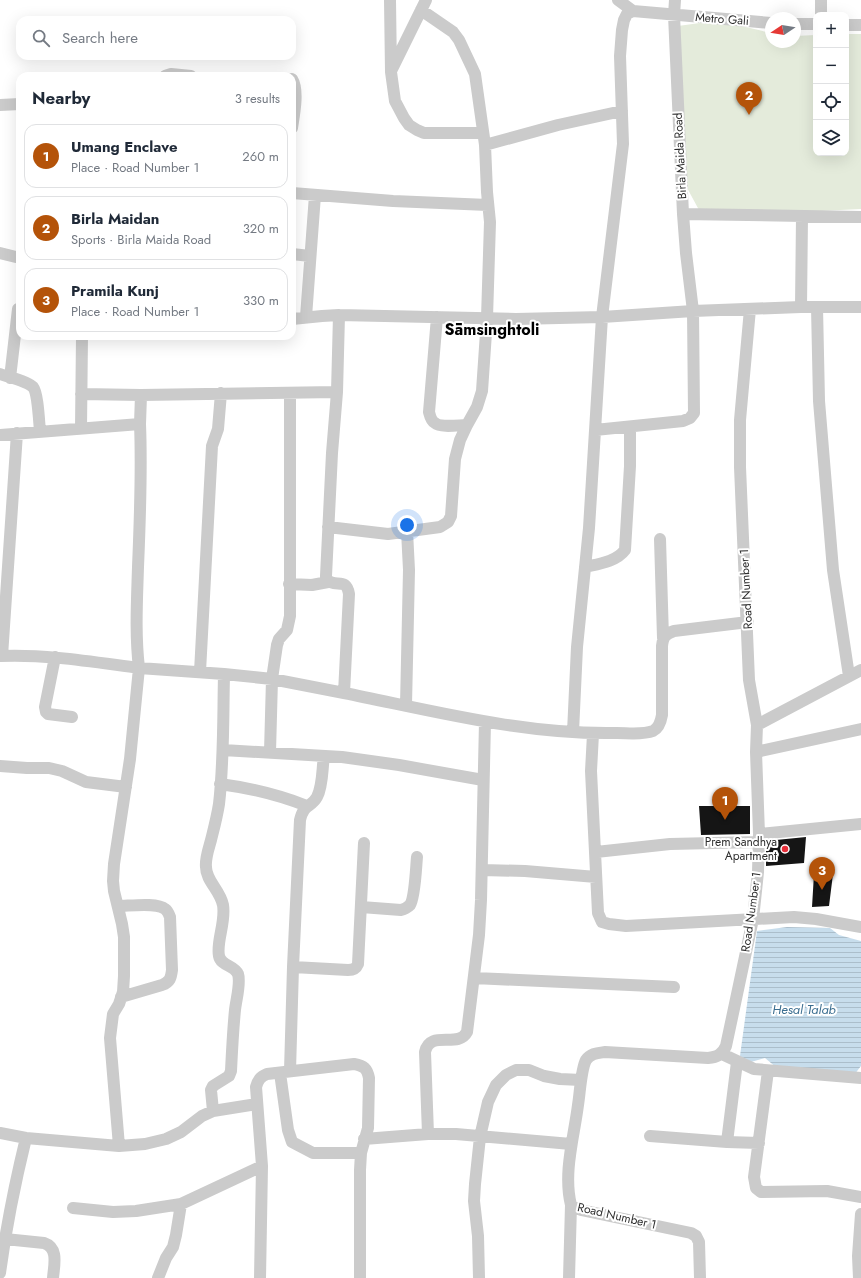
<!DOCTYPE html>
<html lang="en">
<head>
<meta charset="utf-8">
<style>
	body { margin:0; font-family:Jost,sans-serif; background:#f2f2f3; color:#1f2937 }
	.controls { position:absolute; right:12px; top:12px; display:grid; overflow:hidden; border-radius:8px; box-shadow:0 4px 16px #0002 }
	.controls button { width:36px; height:36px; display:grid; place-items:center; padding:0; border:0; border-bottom:1px solid #e0e1e3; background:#fff; color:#1f2937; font:20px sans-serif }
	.compass { position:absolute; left:765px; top:12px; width:36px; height:36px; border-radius:50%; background:#fff; box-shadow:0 4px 16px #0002; rotate:258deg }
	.you { position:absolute; left:407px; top:525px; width:14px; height:14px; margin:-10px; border:3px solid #fff; border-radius:50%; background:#1a73e8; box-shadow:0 0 0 6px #1a73e833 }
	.badge { display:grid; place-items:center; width:26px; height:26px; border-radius:50%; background:#b45309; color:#fff; font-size:13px; font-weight:700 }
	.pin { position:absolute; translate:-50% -33px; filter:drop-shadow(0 1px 2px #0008) }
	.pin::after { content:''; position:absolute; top:21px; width:14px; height:12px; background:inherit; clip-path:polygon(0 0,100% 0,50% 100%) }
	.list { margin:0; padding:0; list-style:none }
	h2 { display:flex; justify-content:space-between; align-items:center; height:52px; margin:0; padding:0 16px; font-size:17px }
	h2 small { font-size:13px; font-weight:400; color:#747a83 }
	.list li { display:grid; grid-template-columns:26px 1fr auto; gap:12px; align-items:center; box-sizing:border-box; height:64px; margin:0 8px 8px; padding:0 8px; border:1px solid #e0e1e3; border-radius:12px }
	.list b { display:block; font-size:15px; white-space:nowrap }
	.list p { margin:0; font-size:13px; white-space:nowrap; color:#747a83 }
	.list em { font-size:13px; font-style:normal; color:#747a83 }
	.icon { flex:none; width:22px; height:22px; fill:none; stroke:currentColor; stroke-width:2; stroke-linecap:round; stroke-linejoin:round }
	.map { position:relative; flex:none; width:861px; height:1278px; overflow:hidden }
	.search { position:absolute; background:#fff; box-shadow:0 4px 16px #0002; left:16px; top:16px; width:280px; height:44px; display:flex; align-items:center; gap:10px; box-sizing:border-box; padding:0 14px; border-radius:12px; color:#747a83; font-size:15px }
	.panel { position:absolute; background:#fff; box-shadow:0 4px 16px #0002; left:16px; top:72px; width:280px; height:268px; border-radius:12px }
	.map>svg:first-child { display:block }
	.park { fill:#e4ebdb }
	.water { fill:url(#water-rules) }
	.building { fill:#151515 }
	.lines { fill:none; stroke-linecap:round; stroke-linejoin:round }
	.minor { stroke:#cbcbcb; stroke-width:12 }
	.poi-dot { fill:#e72e39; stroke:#fff; stroke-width:1.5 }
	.labels { text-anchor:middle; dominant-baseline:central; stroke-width:4; stroke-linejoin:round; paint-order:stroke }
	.street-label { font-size:12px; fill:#2e2e2e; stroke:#fff }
	.poi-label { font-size:12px; fill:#2e2e2e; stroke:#fff; text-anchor:end }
	.water-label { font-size:13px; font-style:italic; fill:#3b6e90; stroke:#fff }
	.district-label { font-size:16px; font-weight:bold; fill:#000; stroke:#fff }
</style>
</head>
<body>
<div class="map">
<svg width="861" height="1278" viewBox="0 0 861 1278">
	<defs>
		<pattern id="water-rules" width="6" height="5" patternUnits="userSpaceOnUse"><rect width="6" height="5" fill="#c7ddec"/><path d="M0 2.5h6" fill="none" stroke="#abbecb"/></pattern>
	</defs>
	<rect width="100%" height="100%" fill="#fff"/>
	<!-- park -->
	<path class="park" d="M 707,22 L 737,25 L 771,33 L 771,42 L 795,42 L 795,36 L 816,35 L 816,153 L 846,153 L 846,34 L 861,34 L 861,209 L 799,212 L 699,210 L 686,186 L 678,26 Z"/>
	<!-- water -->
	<path class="water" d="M 787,927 L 830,928 L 839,935 L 861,941 L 861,1066 L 854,1075 L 777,1068 L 765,1058 L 751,1062 L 740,1056 L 757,931 Z"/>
	<!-- building -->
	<path class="building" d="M 699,806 L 750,806 L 750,834 L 701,835 Z
		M 806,837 L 804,863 L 766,866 L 766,841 Z
		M 814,874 L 833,874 L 829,906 L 812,907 Z"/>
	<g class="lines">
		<!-- minor -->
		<path class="minor" d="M 390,0 L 391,72 L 395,101 L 404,118 L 409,125 L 417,130 L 424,133 L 483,133
			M 618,0 L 633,11
			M 821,15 L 821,0
			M 795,24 L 816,24
			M 846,25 L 861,25
			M 392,69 L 426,0
			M 165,76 L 171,74 L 191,76
			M 292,79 C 299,90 294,115 292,128
			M 0,105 L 20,104
			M 485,145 L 558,125 L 622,111
			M 292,193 L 393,201 L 488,205
			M 683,214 L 861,217
			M 0,253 L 20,258
			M 292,254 L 310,256
			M 801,307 L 802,217
			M 817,307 L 819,401 L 833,570 L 849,676
			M 306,317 L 315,195
			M 437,317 L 429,412 C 430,416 431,421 435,423 C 441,428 459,425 467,425
			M 292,319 L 322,316 L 339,315 L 516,319 L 602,317 L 693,311 L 801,307 L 861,307
			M 0,374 C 8,377 27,381 33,387 C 38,393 39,422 40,431
			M 10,378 L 18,309
			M 81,394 L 141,395 L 337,392 L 339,315
			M 140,424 C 142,472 140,520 138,567 C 137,601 135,634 139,668 L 224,674 L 272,679 L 344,693 L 349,594 C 346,576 335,589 326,579 L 326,576 L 332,453 L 337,392
			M 81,428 L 82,336
			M 595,430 L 683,421 L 690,418 L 694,413 L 693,311 L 686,253 L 683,214 L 674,15 L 675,0
			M 0,435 L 140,424 L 141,395
			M 328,527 L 388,534 L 440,527 L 448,522 L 451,516 L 455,459 L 460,440 L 467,425 L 477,407 L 482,391 L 487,318 L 490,222 L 487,192 L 485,145 L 475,74 L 459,40 L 453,32 L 421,10
			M 660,539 L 663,638
			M 585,567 C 598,564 616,562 625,550 L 630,466 L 630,427
			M 289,584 L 312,585 L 328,582
			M 0,656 C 47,654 93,662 139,668 L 130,759 L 114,864 L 113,881 L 114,891 L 122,924 L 124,937 L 124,976 L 123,992 L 119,1004 L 113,1014 L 110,1038 L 119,1146
			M 2,656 L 17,433
			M 55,657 L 45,707 L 46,712 L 48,714 L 72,717
			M 200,672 L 212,446 L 218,429 L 221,393
			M 344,693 C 434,711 525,735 617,733 C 628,733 643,735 653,731 C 659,728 661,721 662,715 L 662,646 C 663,637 665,634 674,631 L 748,622
			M 406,705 L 409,570 L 407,531
			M 757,725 L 861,670
			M 573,732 L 577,647 L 589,528 L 602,317 L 623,144 L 620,56 L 622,30 L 624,20 L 627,14 L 633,11 L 771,23
			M 593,734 L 591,771 L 598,913 L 602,922 L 609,924 L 626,926 L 794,917 L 816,919 L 861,927
			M 223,750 L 342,757 L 399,765 L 483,780
			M 270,752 L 272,679 L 277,645 L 279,639 L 287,630 L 290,616 L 290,393
			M 756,752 L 861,729
			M 0,766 L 27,768 L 49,768 L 62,771 L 86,782 L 126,787
			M 220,784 C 250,788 279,795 307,806
			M 759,834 L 861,824
			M 596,852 L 670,844 L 758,842
			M 482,870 L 525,871 L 596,877
			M 118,906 C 129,906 157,902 165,909 C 168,911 169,914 170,917 L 172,970 C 171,978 170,982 162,985 L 121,997
			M 361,907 L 401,910 C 405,909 407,908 410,905 C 415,898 416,867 417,857
			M 293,967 L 348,970 C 353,970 356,969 358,964 L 364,843
			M 474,978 L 674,987
			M 722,1054 L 754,1069 L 861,1078
			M 290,1071 L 293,967 L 300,820 C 304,803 311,808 317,797 C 323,786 322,769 324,756
			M 768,1071 L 754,1177 L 756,1188 L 761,1192 L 827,1191 L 861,1197
			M 280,1073 L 288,1130 L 292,1142 L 313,1153 L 361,1153
			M 213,1111 L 211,1090 L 213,1086 L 229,1076 L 231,1071 C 232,1050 233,1030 235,1010 C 236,1000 241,983 238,974 C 234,965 221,966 219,956 C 216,942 226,922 223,905 C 220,890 206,881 206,867 C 205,858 209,848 211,840 C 214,828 217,817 219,804 C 224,761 223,718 224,674
			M 0,1133 L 26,1138 L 119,1146 L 145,1144 L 166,1139 L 181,1132 L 202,1116 L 213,1111 L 257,1104
			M 428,1134 L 425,1052 C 430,1029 458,1049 467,1032 L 479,935 L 481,900 L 485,722
			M 650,1136 L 727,1142 L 759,1143
			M 364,1139 L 428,1134 L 456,1134 L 571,1144
			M 727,1142 L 737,1062
			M 73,1208 L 113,1212 L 136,1211 L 181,1204 L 262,1166
			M 5,1239 L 44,1243 C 59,1248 54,1265 53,1278
			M 0,1273 C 6,1228 15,1183 26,1138
			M 158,1278 L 166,1258 L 173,1247 L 176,1235 L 181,1204
			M 260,1278 L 262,1166 L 256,1087 C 258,1080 260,1077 267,1074 L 354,1064 C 364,1066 367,1068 369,1078 L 368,1128 L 361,1153 L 360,1170 L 360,1278
			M 479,1278 L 478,1236 L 474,1201 L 475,1184 L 480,1137 L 488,1102 L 496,1085 L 506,1075 L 516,1070 L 529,1070 L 544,1076 L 560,1079 L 581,1080
			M 569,1278 L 571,1205
			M 700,1278 L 699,1242 L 696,1236 L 691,1233 L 581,1210 L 571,1205 C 563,1173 574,1137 578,1105 C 580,1093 581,1069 586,1060 C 591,1053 598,1053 605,1052 L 708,1058 C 717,1057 722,1055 726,1046 L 753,919 L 758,872 L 759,834 L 756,752 L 757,725 L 749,680 L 740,467 L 740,420 L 750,309
			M 859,1278 L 858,1256 L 861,1214"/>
	</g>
	<!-- markers -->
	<circle class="poi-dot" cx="785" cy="849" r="4"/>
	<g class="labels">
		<!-- street labels -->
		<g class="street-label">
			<text transform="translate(722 19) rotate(4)">Metro Gali</text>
			<text transform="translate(680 156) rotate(-93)">Birla Maida Road</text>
			<text transform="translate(746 589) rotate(-93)">Road Number 1</text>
			<text transform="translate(751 912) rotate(-82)">Road Number 1</text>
			<text transform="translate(617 1216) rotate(13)">Road Number 1</text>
		</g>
		<!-- poi labels -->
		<g class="poi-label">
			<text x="777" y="842">Prem Sandhya<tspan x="777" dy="14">Apartment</tspan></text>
		</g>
		<!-- water labels -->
		<g class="water-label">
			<text x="804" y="1009">Hesal Talab</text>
		</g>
		<!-- district labels -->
		<g class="district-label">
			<text x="492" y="329">Sāmsinghtoli</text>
		</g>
	</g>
</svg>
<div class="controls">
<button>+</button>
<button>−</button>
<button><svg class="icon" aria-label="locate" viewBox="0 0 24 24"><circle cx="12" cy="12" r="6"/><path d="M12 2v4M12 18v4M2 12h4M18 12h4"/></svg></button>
<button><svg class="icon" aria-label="layers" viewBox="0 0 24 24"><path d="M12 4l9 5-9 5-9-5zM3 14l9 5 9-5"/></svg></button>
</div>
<svg class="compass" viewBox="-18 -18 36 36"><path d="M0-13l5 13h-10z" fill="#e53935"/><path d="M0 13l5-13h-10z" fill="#747a83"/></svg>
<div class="you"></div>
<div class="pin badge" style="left:725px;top:820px">1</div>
<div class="pin badge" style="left:749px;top:115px">2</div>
<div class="pin badge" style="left:822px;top:890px">3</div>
<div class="search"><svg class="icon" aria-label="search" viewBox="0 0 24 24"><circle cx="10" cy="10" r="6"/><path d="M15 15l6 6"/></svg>Search here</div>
<section class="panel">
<h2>Nearby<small>3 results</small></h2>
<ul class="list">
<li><span class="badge">1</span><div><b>Umang Enclave</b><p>Place · Road Number 1</p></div><em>260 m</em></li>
<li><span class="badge">2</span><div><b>Birla Maidan</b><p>Sports · Birla Maida Road</p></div><em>320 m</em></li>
<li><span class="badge">3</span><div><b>Pramila Kunj</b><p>Place · Road Number 1</p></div><em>330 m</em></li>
</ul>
</section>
</div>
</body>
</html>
